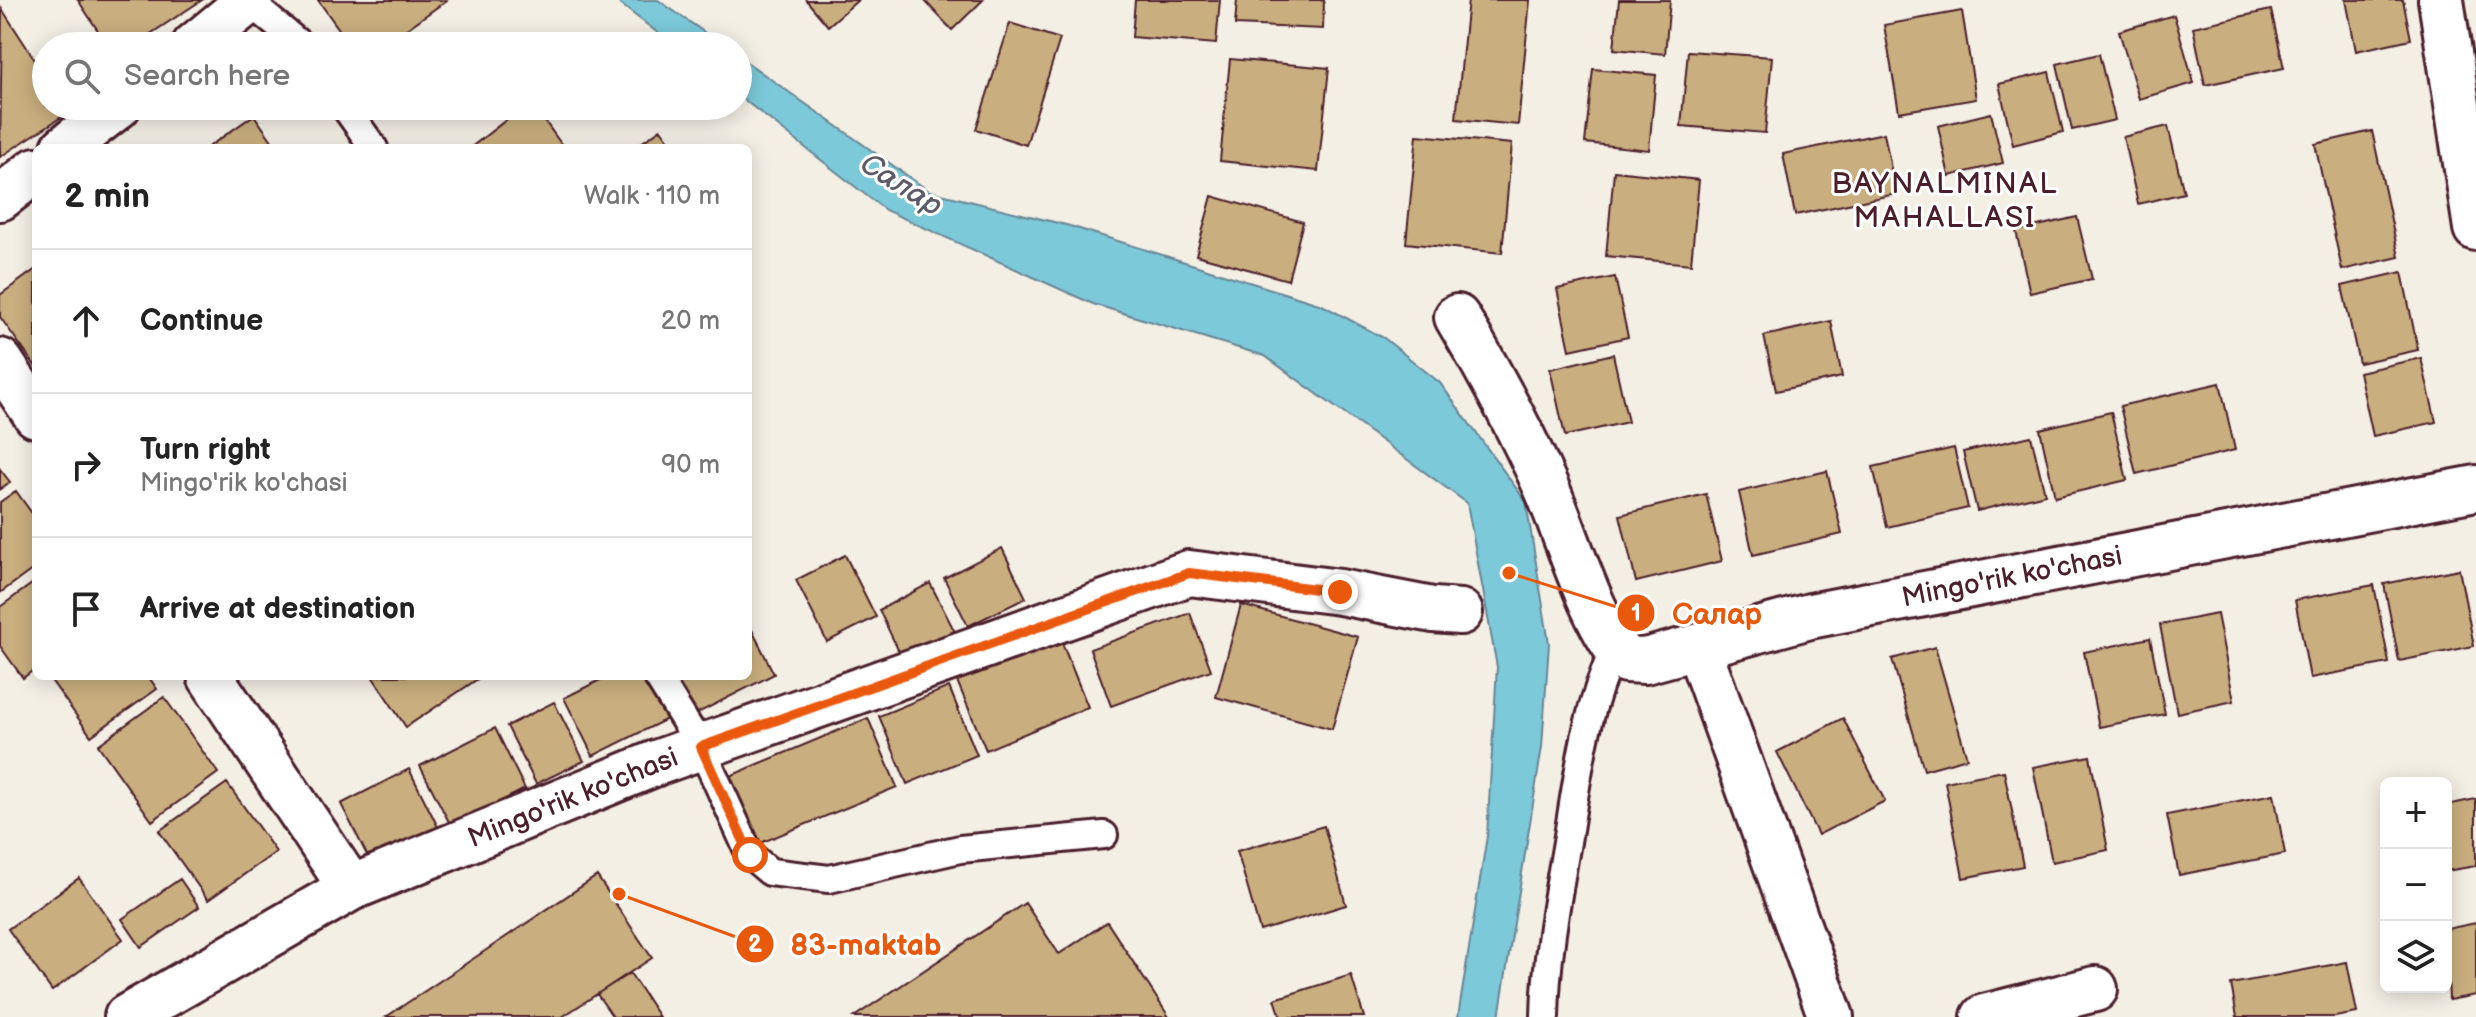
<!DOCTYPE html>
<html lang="en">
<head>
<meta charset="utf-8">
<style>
	body { margin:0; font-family:"Balsamiq Sans",sans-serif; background:#f6f6f6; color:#222 }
	.controls { position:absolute; right:24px; bottom:24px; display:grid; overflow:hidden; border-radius:12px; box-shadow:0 4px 20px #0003 }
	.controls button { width:72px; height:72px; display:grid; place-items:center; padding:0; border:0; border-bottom:2px solid #e0e0e0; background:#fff; color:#222; font:40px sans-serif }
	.stop { position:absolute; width:24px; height:24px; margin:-18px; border:6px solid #ea580c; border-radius:50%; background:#fff }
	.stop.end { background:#ea580c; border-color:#fff; box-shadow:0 2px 8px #0008 }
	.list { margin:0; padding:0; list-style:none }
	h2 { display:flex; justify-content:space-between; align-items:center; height:104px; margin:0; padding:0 32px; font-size:34px }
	h2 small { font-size:26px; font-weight:400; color:#767676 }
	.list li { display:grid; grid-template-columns:52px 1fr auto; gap:24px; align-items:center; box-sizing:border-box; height:144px; padding:0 32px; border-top:2px solid #e0e0e0 }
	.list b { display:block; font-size:30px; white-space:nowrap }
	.list p { margin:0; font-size:26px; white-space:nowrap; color:#767676 }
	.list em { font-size:26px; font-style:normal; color:#767676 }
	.icon { flex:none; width:44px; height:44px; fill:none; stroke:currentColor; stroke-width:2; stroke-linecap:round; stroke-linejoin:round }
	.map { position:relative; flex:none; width:2476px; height:1017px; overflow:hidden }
	.search { position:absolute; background:#fff; box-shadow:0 4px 20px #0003; left:32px; top:32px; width:720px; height:88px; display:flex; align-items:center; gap:20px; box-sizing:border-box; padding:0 28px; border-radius:44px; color:#767676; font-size:30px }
	.panel { position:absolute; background:#fff; box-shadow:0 4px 20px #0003; left:32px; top:144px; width:720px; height:536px; border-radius:12px }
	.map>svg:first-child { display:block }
	.water { fill:#7cc9da; stroke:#688594; stroke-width:2 }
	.building { fill:#c9af7f; stroke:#4a1f2b; stroke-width:2 }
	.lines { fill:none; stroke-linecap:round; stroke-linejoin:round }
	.service-casing { stroke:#4a1f2b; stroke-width:32 }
	.minor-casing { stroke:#4a1f2b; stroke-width:50 }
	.service { stroke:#fff; stroke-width:26 }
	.minor { stroke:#fff; stroke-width:44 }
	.route { stroke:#ea580c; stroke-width:10 }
	.labels { text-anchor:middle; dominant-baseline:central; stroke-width:6; stroke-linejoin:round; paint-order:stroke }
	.street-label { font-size:28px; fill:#4a1f2b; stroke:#fff }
	.neighbourhood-label { font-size:30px; letter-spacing:2px; fill:#4a1f2b; stroke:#fff }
	.water-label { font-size:30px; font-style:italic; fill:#5c5a68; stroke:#fff }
	.leader { fill:none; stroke:#e8590c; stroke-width:3 }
	.callout-dot { fill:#e8590c; stroke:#fff; stroke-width:3 }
	.mark-label { font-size:24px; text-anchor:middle; font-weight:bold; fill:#fff }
	.callout-label { font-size:30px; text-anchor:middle; font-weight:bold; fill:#e8590c; stroke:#fff; stroke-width:6; stroke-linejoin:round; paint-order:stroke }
</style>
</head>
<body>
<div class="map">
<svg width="2476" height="1017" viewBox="0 0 2476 1017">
	<rect width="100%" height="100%" fill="#f4efe5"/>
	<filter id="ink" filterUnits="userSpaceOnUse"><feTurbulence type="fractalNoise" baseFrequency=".0125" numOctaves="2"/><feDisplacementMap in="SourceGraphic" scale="16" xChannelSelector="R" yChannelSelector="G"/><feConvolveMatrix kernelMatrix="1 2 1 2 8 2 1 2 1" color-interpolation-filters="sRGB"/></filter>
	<g filter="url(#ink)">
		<!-- water -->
		<path class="water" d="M 615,0 L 658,0 L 724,46 L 675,46 Z
			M 738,56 L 929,191 L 1070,226 L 1322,305 L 1384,338 L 1440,383 L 1526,502 L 1549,643 L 1542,747 L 1499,1017 L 1458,1017 L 1487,836 L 1497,667 L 1467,503 L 1265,356 L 1093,304 L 885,210 L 738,95 Z"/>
		<!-- building -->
		<path class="building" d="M 78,0 L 202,0 L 132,46 L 108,46 Z
			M 318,0 L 447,0 L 383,46 L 351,46 Z
			M 806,0 L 858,0 L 828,26 Z
			M 924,0 L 983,0 L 952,30 Z
			M 1135,0 L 1220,0 L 1216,44 L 1132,37 Z
			M 1237,0 L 1324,0 L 1323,29 L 1235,25 Z
			M 1468,0 L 1530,0 L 1518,125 L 1456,119 Z
			M 1619,0 L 1670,0 L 1665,54 L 1614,49 Z
			M 2346,0 L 2403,0 L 2411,39 L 2356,51 Z
			M 2,9 L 46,77 L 46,106 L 64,106 L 69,112 L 0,157 Z
			M 2271,10 L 2284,68 L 2205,85 L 2193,27 Z
			M 1962,11 L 1976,99 L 1899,112 L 1884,25 Z
			M 2174,15 L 2194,83 L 2139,99 L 2119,31 Z
			M 1010,23 L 1060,39 L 1026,145 L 976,129 Z
			M 1688,51 L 1772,57 L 1765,133 L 1681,126 Z
			M 2099,54 L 2115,120 L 2072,130 L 2057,64 Z
			M 1230,59 L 1329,68 L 1318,171 L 1220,161 Z
			M 1593,69 L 1656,75 L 1649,150 L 1585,143 Z
			M 2049,72 L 2063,132 L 2013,145 L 1999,84 Z
			M 524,106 L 534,106 L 564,148 L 470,148 Z
			M 1991,113 L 2003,163 L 1949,176 L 1938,126 Z
			M 254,115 L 277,148 L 207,148 Z
			M 2168,126 L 2184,193 L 2138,204 L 2123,137 Z
			M 661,129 L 675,148 L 634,148 Z
			M 2372,131 L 2399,257 L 2342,270 L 2315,144 Z
			M 1884,133 L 1896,194 L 1795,215 L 1783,154 Z
			M 1417,135 L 1512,144 L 1502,253 L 1406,243 Z
			M 1614,171 L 1699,180 L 1691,264 L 1606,256 Z
			M 1212,196 L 1303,222 L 1288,280 L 1196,255 Z
			M 2077,217 L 2092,279 L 2030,293 L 2016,231 Z
			M 36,269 L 36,367 L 0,317 L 0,295 Z
			M 2402,272 L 2418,350 L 2359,363 L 2342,286 Z
			M 1615,277 L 1628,337 L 1570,350 L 1557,289 Z
			M 1831,321 L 1842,377 L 1776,391 L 1764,336 Z
			M 1613,354 L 1628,422 L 1565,436 L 1550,369 Z
			M 2421,358 L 2436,422 L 2373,436 L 2359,372 Z
			M 2220,383 L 2235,450 L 2136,474 L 2120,406 Z
			M 2111,412 L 2127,480 L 2055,497 L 2040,429 Z
			M 2031,436 L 2045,494 L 1977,511 L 1963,452 Z
			M 1954,448 L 1968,508 L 1887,527 L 1873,467 Z
			M 0,469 L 10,482 L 0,489 Z
			M 1827,471 L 1842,534 L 1753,555 L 1739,492 Z
			M 16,491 L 36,519 L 36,567 L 0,593 L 0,502 Z
			M 1706,494 L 1722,561 L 1636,582 L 1620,515 Z
			M 1002,548 L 1026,598 L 968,626 L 944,578 Z
			M 845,555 L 876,617 L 827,642 L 796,580 Z
			M 2459,569 L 2474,646 L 2399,661 L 2384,584 Z
			M 36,581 L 36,668 L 23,678 L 0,646 L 0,607 Z
			M 930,583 L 955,632 L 902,658 L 879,610 Z
			M 2374,585 L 2389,663 L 2310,678 L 2295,600 Z
			M 1241,605 L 1358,637 L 1332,729 L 1216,697 Z
			M 1190,613 L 1211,670 L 1111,706 L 1090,649 Z
			M 2217,614 L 2234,701 L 2177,713 L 2160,625 Z
			M 748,622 L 774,674 L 694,715 L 675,676 L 748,676 Z
			M 1060,638 L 1088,707 L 986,750 L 957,681 Z
			M 2150,638 L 2165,714 L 2099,727 L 2084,652 Z
			M 1935,647 L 1967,758 L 1924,770 L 1892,659 Z
			M 48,676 L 148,676 L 157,689 L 91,736 Z
			M 372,676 L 482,676 L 406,727 Z
			M 608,676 L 649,676 L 669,718 L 593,756 L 564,698 Z
			M 949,687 L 977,755 L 907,784 L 879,716 Z
			M 164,697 L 218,773 L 152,821 L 98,745 Z
			M 554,702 L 584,761 L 536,784 L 507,726 Z
			M 868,718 L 897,787 L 758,844 L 730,776 Z
			M 1843,718 L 1885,801 L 1818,835 L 1777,752 Z
			M 495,728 L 525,789 L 451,826 L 420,766 Z
			M 2090,756 L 2108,850 L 2052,862 L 2033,767 Z
			M 409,769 L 440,831 L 372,865 L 341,804 Z
			M 2004,771 L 2023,866 L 1963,878 L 1945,782 Z
			M 227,783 L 276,852 L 208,900 L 159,831 Z
			M 2274,794 L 2285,854 L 2179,875 L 2167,815 Z
			M 2476,799 L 2476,866 L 2446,871 L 2446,805 Z
			M 1324,826 L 1346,905 L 1260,931 L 1237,851 Z
			M 597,876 L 652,958 L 562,1017 L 386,1017 Z
			M 79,878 L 123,939 L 52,991 L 8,929 Z
			M 180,879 L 199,907 L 141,947 L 122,919 Z
			M 1025,903 L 1059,954 L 1107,922 L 1169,1017 L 854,1017 Z
			M 2476,923 L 2476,995 L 2449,1000 L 2446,929 Z
			M 2347,962 L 2357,1013 L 2335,1017 L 2237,1017 L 2231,984 Z
			M 630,973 L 659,1017 L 613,1017 L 597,994 Z
			M 1351,975 L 1364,1017 L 1281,1017 L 1275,999 Z"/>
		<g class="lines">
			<defs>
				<path id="service" d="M 249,2 L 302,46
					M 344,106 L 374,148
					M 657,676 L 701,747 L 750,855 L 770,872 L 829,879 L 960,849 L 1104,835
					M 1545,1017 C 1546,958 1557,900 1567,842 C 1578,775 1585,710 1615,648"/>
				<path id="minor" d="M 2441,0 L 2476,228
					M 194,46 L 250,0
					M 64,148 L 118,106
					M 0,198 L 36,170
					M 1457,317 C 1490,373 1520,428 1546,487 C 1568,537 1591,622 1626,660 L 1645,661 L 1810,616 L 2476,488
					M 0,361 L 36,415
					M 1698,647 L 1831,1017
					M 210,676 L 351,888
					M 127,1017 L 351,888 L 656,763 L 1189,573 L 1340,592 L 1433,610 L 1460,612
					M 1984,1017 L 2095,989"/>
			</defs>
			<!-- service casing -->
			<use href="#service" class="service-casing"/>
			<!-- minor casing -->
			<use href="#minor" class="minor-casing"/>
			<!-- service -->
			<use href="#service" class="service"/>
			<!-- minor -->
			<use href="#minor" class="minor"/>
		</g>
	</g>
	<g class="lines" filter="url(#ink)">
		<!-- route -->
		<path class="route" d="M 750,855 L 701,747 L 1189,573 L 1340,592"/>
	</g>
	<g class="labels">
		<!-- street labels -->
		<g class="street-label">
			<text transform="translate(2012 577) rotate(-11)">Mingo'rik ko'chasi</text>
			<text transform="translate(573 798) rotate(-22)">Mingo'rik ko'chasi</text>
		</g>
		<!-- neighbourhood labels -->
		<g class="neighbourhood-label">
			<text x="1945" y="184">BAYNALMINAL<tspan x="1945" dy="34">MAHALLASI</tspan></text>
		</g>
		<!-- water labels -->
		<g class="water-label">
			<text transform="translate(901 185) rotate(32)">Салар</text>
		</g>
	</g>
	<!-- callouts -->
	<path class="leader" d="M1509 573L1636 613M619 894L755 944"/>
	<g class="callout-dot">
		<circle cx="1509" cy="573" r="8"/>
		<circle cx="619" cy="894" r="8"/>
		<circle cx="1636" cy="613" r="20"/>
		<circle cx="755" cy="944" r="20"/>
	</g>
	<g class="mark-label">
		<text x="1636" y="621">1</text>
		<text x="755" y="952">2</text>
	</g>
	<g class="callout-label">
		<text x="1717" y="624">Салар</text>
		<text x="866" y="955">83-maktab</text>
	</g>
</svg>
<div class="controls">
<button>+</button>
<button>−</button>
<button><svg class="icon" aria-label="layers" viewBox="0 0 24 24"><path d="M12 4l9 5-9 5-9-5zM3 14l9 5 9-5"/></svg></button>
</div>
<div class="stop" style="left:750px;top:855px"></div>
<div class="stop end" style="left:1340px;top:592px"></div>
<div class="search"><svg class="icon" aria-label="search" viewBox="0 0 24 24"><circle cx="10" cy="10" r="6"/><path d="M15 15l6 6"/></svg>Search here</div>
<section class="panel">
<h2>2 min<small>Walk · 110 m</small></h2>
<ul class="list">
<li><svg class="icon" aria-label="ahead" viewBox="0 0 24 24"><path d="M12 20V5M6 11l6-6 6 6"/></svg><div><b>Continue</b></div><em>20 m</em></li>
<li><svg class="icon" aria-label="right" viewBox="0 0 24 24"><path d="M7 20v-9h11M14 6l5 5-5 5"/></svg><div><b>Turn right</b><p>Mingo'rik ko'chasi</p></div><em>90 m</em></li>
<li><svg class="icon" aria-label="arrive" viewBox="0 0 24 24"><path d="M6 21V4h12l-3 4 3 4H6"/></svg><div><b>Arrive at destination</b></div></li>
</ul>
</section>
</div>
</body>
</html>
